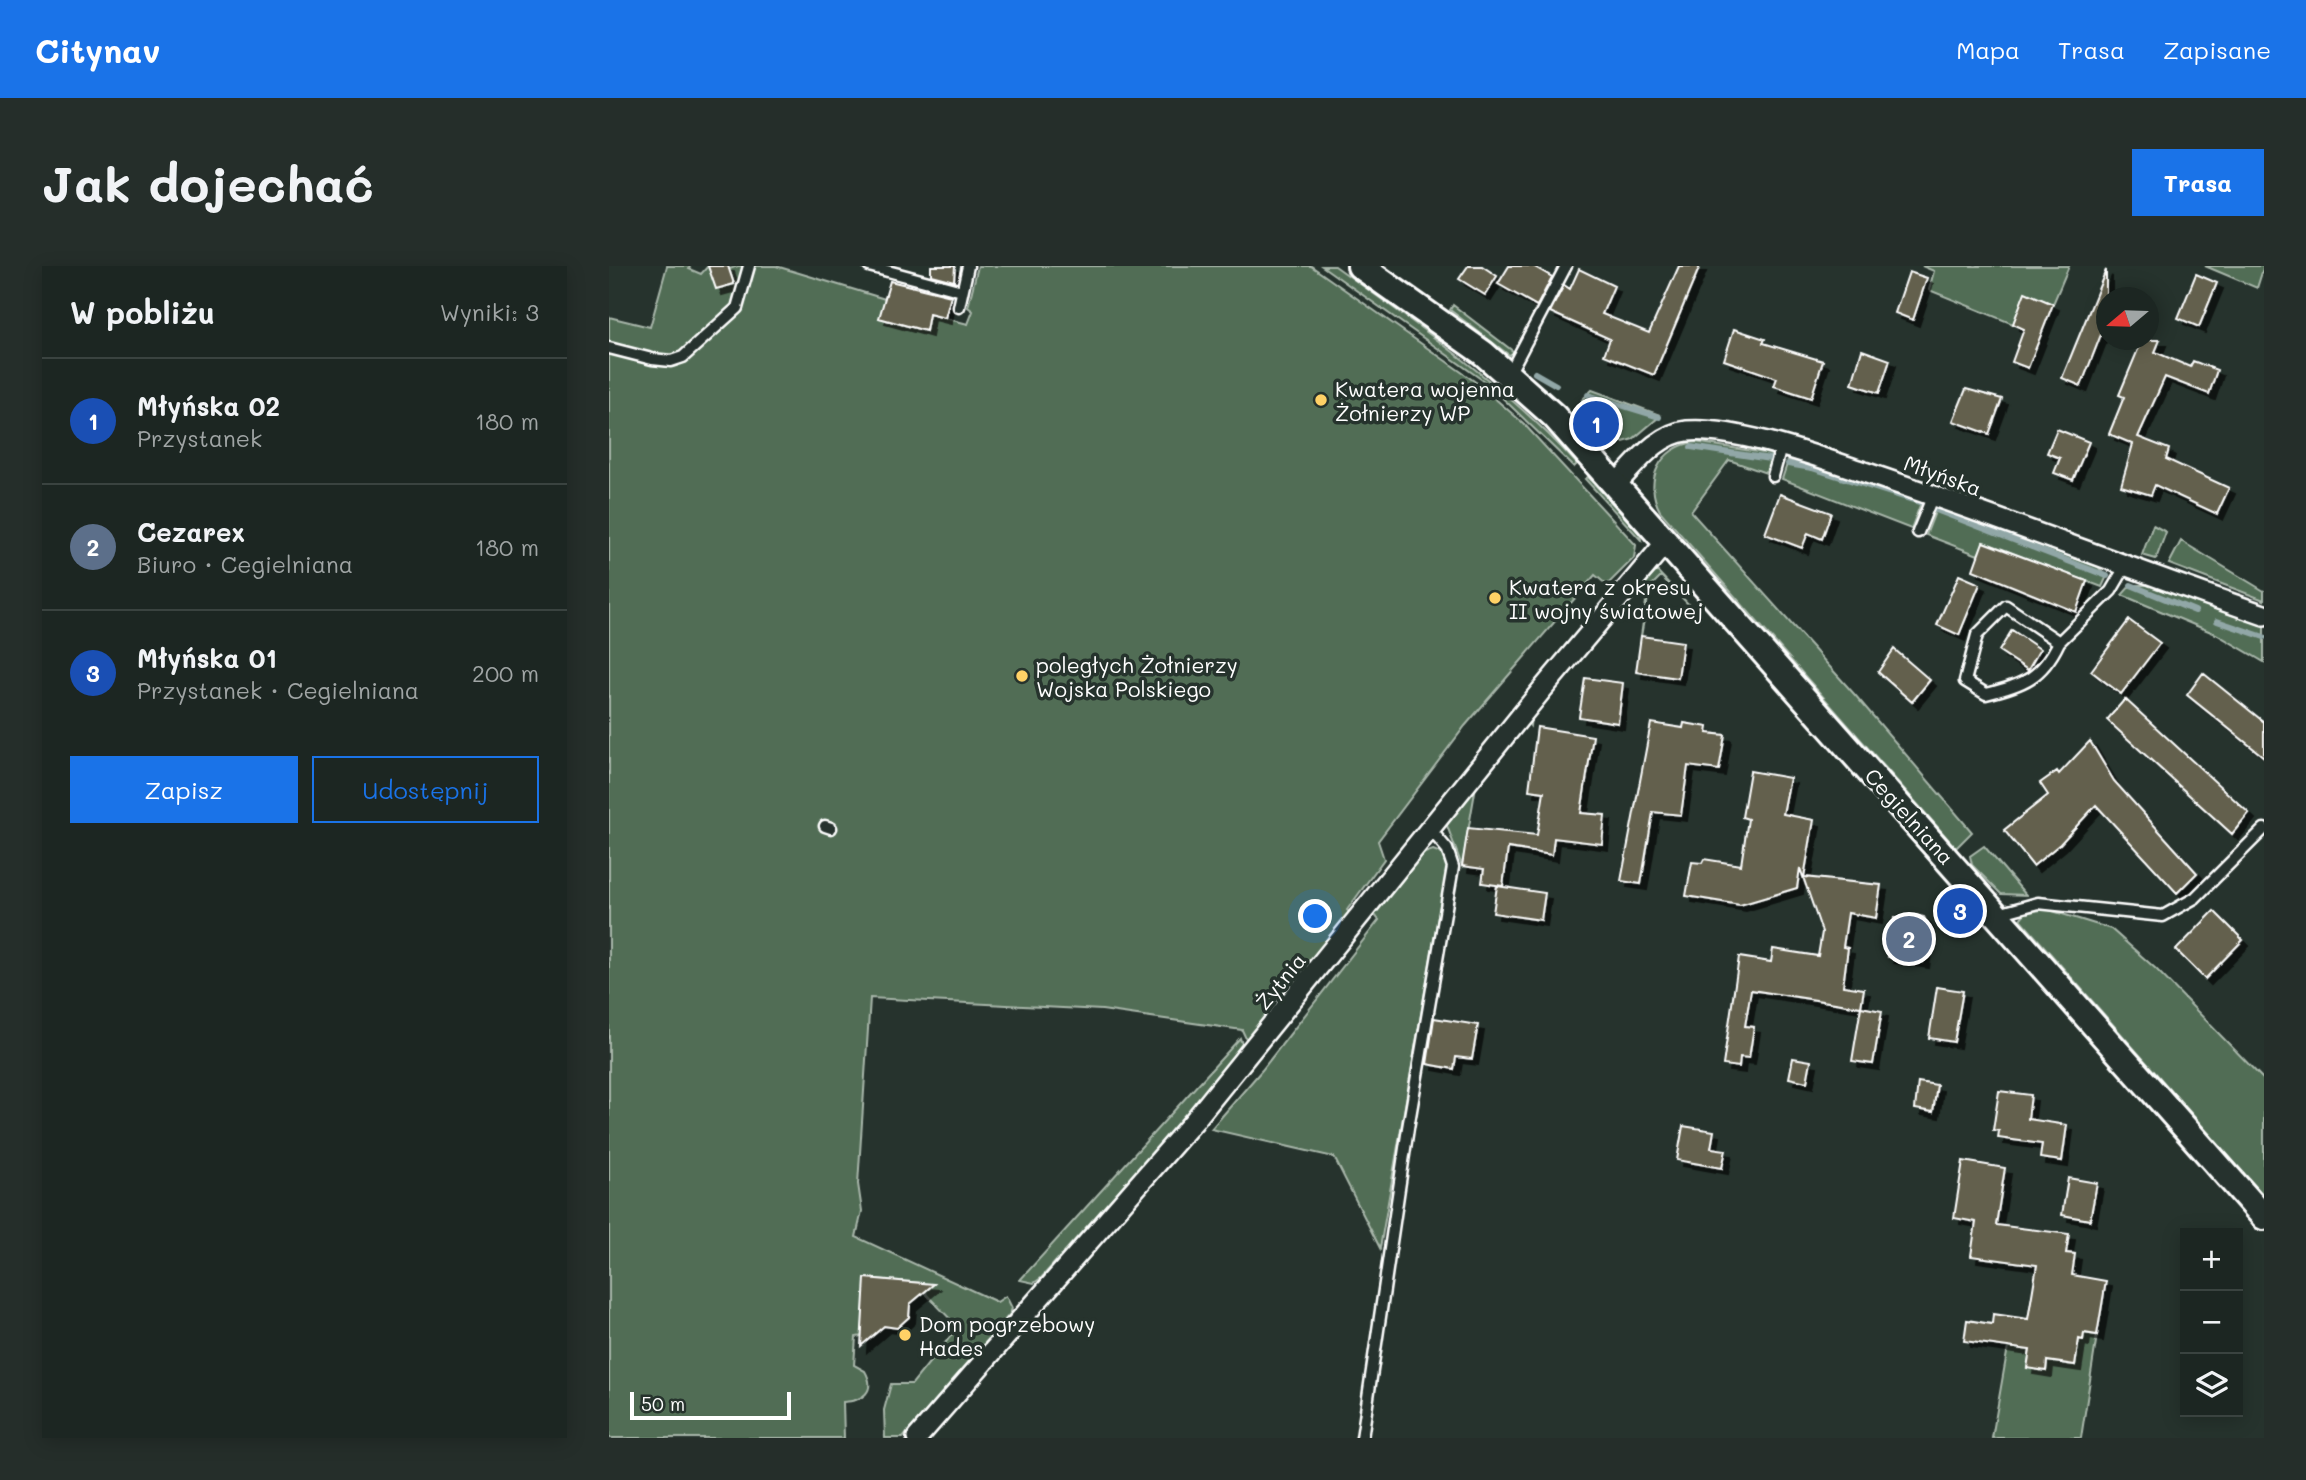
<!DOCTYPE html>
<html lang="pl">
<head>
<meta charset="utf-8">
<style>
	body { margin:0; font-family:Mali,sans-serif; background:#252e2a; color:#f1f3f6 }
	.controls { position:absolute; right:21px; bottom:21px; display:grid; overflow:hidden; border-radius:0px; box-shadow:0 4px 18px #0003 }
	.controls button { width:63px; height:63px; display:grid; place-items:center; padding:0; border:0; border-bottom:2px solid #3a4340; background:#1c2622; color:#f1f3f6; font:35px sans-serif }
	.compass { position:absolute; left:1487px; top:21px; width:63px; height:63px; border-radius:50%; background:#1c2622; box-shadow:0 4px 18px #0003; rotate:251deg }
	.scale { position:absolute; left:21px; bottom:18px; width:161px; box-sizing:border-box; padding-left:7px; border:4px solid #fff; border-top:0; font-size:19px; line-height:24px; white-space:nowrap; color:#fff; -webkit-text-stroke:5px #26332d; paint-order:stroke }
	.you { position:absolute; left:707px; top:651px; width:24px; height:24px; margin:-18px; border:5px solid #fff; border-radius:50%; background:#1a73e8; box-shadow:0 0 0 10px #1a73e833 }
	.badge { display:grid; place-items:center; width:46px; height:46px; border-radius:50%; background:#1a73e8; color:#fff; font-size:23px; font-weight:700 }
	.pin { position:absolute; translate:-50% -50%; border:4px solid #fff; box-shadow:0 2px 7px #0006 }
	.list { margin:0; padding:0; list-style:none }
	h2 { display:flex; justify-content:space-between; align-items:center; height:91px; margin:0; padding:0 28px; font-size:30px }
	h2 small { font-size:23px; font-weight:400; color:#a0a5a5 }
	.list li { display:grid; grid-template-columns:46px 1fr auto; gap:21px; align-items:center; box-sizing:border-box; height:126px; padding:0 28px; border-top:2px solid #3a4340 }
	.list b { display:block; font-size:26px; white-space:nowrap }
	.list p { margin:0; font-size:23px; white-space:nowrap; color:#a0a5a5 }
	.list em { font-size:23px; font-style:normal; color:#a0a5a5 }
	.actions { display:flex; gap:14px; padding:21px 28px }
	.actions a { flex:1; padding:16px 0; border:2px solid #1a73e8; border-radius:0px; text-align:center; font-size:24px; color:#1a73e8 }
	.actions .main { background:#1a73e8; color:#fff }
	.icon { flex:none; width:38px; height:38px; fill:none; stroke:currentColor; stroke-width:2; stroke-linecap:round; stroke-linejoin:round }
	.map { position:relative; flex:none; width:1655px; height:1172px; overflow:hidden; border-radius:0px }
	header { display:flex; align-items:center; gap:42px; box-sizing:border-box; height:98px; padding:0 35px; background:#1a73e8; color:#fff }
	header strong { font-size:33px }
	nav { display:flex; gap:38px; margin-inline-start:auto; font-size:24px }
	.intro { display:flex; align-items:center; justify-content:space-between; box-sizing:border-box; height:168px; padding:0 42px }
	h1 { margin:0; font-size:49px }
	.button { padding:18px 32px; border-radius:0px; background:#1a73e8; color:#fff; font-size:24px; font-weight:700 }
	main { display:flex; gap:42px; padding:0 42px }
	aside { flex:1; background:#1c2622; border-radius:0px; box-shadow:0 4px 18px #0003 }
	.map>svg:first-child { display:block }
	.green { fill:#516d55; stroke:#a8b6aa; stroke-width:2 }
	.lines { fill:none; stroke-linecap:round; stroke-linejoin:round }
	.stream { stroke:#91a7a7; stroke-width:6 }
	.building { fill:#63614d; stroke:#fff; stroke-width:2; filter:url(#shadow) }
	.service-casing { stroke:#fff; stroke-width:15 }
	.minor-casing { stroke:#fff; stroke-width:24 }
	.tertiary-casing { stroke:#fff; stroke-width:30 }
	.service { stroke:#26332d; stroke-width:10 }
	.minor { stroke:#26332d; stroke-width:19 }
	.tertiary { stroke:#26332d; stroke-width:24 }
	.poi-dot { fill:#ffd166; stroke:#26332d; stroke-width:2.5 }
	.labels { text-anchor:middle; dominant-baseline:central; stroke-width:7; stroke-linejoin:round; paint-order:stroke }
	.poi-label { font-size:21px; fill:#fff; stroke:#26332d; text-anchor:start }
	.street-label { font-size:21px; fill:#fff; stroke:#26332d }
</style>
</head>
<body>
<header>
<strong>Citynav</strong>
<nav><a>Mapa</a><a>Trasa</a><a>Zapisane</a></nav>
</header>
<div class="intro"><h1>Jak dojechać</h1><a class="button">Trasa</a></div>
<main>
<aside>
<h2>W pobliżu<small>Wyniki: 3</small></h2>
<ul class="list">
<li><span class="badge" style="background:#1a4fb4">1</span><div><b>Młyńska 02</b><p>Przystanek</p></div><em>180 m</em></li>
<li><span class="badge" style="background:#5c6f8a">2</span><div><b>Cezarex</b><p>Biuro · Cegielniana</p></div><em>180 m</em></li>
<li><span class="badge" style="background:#1a4fb4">3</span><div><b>Młyńska 01</b><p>Przystanek · Cegielniana</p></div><em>200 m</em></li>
</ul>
<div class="actions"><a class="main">Zapisz</a><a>Udostępnij</a></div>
</aside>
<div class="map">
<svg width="1655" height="1172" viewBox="0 0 1655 1172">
	<defs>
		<filter id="shadow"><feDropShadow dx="6" dy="6" stdDeviation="0" flood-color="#0009"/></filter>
	</defs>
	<rect width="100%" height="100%" fill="#26332d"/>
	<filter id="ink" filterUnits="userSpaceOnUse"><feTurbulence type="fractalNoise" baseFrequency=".0143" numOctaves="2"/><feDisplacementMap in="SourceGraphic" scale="14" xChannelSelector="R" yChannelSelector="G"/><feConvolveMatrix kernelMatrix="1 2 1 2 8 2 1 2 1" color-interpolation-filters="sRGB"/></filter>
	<g filter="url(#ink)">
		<!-- green -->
		<path class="green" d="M 58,0 L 81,0 L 80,3 L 92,8 L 99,0 L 103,9 L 129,0 L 167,0 L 276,33 L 271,52 L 316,65 L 320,48 L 359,58 L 364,45 L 359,41 L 369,0 L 702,0 L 868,117 L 914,157 L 1027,279 L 1025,292 L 998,319 L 986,309 L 856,460 L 769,575 L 775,593 L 738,644 L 745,650 L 639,777 L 633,764 L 493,744 L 261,732 L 249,918 L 253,945 L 247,971 L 388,1036 L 397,1030 L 403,1042 L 401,1048 L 294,1172 L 276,1172 L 275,1144 L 282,1118 L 303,1118 L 349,1061 L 318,1029 L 314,1017 L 257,1012 L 253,1070 L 247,1071 L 245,1099 L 256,1105 C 268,1126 253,1135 234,1136 L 235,1172 L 0,1172 L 0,51 L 41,61 Z
			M 713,0 L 726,0 C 815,64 894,117 968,198 L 965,201 L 879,118 Z
			M 1313,0 L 1460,0 L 1444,38 L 1416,27 L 1404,58 L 1320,24 L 1325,5 Z
			M 1596,0 L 1655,0 L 1648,22 Z
			M 844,39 L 905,86 L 900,89 L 841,44 Z
			M 983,124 L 1051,149 L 1050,151 L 1024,173 L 1014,176 L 973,134 Z
			M 1086,176 L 1162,188 L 1157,207 L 1120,194 L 1082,246 L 1246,429 L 1363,566 L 1347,582 L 1051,245 C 1034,214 1051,181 1086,176 Z
			M 1179,195 L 1313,234 L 1302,263 L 1173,213 Z
			M 979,211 L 1031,268 L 1032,274 L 976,213 Z
			M 1328,241 L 1489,301 L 1498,310 L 1493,321 L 1375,276 L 1369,289 L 1317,269 Z
			M 1544,259 L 1557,266 L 1547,293 L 1533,289 Z
			M 1572,275 L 1655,325 L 1655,334 L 1560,298 Z
			M 1048,305 L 1082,341 L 1052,310 L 1041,321 L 1032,370 L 1037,336 L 1032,320 Z
			M 1522,319 L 1538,319 L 1655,360 L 1655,396 L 1607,368 L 1513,329 Z
			M 922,452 L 921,460 L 919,457 L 867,520 L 853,600 L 837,557 L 918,453 Z
			M 1375,580 L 1417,629 L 1392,628 L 1363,599 L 1361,590 Z
			M 824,584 L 832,587 L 838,601 L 771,982 L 725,891 L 602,863 L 653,804 L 770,654 L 765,648 L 813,588 Z
			M 1437,643 L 1502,663 L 1547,703 L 1655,814 L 1655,930 L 1411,653 L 1416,647 Z
			M 631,772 L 635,784 L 432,1012 L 425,1017 L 411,1014 Z
			M 1475,1067 L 1488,1069 L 1472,1172 L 1383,1172 L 1399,1081 L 1421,1084 L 1418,1102 L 1437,1104 L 1438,1095 Z"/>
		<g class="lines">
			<!-- stream -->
			<path class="stream" d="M 926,107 L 947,119
				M 979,129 L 1050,151
				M 1082,181 L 1161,193
				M 1179,198 L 1203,202 L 1310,236
				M 1327,244 L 1498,310
				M 1522,319 L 1586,345
				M 1608,355 L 1655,371"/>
		</g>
		<!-- building -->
		<path class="building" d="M 99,0 L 119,0 L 125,18 L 107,23 Z
			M 322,0 L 346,0 L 345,15 L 322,9 Z
			M 859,0 L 873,0 L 888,10 L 876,29 L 850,13 Z
			M 900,0 L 924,0 L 943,11 L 928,40 L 889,18 Z
			M 1070,0 L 1091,0 L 1045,109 L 995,89 L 1001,73 L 941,46 L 955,19 L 961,23 L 970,3 L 1005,20 L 993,48 L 1040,67 Z
			M 1497,4 L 1497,68 L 1493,66 L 1472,120 L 1453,112 Z
			M 1300,6 L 1318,12 L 1304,54 L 1286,47 Z
			M 1587,8 L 1608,17 L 1590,61 L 1569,52 Z
			M 281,15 L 342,30 L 336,52 L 320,48 L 317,65 L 270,52 Z
			M 1416,26 L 1444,38 L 1419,102 L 1403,96 L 1415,63 L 1404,58 Z
			M 1125,63 L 1156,73 L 1154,77 L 1214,95 L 1202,132 L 1165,120 L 1168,112 L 1115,94 Z
			M 1533,74 L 1551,74 L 1546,86 L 1581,101 L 1584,95 L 1608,104 L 1600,128 L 1556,111 L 1529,171 L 1560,183 L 1557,193 L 1620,222 L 1608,248 L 1546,219 L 1542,229 L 1512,220 L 1524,178 L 1500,168 L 1515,131 L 1510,129 Z
			M 1253,84 L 1281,94 L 1270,127 L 1243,118 Z
			M 1357,123 L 1393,133 L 1380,168 L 1344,155 Z
			M 1448,163 L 1480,176 L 1464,214 L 1445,207 L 1451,192 L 1438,187 Z
			M 1171,228 L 1222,247 L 1213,273 L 1199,267 L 1193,282 L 1156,268 Z
			M 1374,276 L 1478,315 L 1467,346 L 1364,304 Z
			M 1350,309 L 1371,318 L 1350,369 L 1328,359 Z
			M 1520,354 L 1551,377 L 1512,428 L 1482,405 Z
			M 1403,364 L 1431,383 L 1419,404 L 1390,385 Z
			M 1032,370 L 1074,376 L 1069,412 L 1027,406 Z
			M 1285,383 L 1321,414 L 1303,436 L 1269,406 Z
			M 1594,407 L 1655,456 L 1655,491 L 1578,429 Z
			M 976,412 L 1014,417 L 1009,457 L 970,451 Z
			M 1516,433 L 1640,547 L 1623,568 L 1498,454 Z
			M 1042,457 L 1074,462 L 1075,457 L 1099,461 L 1098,467 L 1116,469 L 1110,504 L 1079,500 L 1072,549 L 1044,546 L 1032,618 L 1012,615 Z
			M 928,461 L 984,470 L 972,547 L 996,549 L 993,578 L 945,572 L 943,589 L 899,582 L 894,620 L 873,617 L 875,603 L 853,600 L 859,562 L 928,569 L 935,526 L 920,524 Z
			M 1481,475 L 1505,515 L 1588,607 L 1568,627 L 1487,539 L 1451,578 L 1424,600 L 1395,564 L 1439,529 L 1431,517 L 1448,505 L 1450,508 Z
			M 1141,505 L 1181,512 L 1174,548 L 1205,554 L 1195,611 L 1272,619 L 1267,652 L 1239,647 L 1234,681 L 1239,682 L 1234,720 L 1255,723 L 1252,741 L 1142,724 L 1136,760 L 1145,761 L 1140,792 L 1131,791 L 1130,801 L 1114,799 L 1130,691 L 1162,696 L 1164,683 L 1209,690 L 1213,666 L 1191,602 L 1188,622 L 1131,639 L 1077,630 L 1083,596 L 1093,597 L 1095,593 L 1132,599 L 1139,553 L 1133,551 Z
			M 888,620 L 936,627 L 932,654 L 884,647 Z
			M 1605,645 L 1634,674 L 1596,713 L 1567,684 Z
			M 1307,649 L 1315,651 L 1319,659 L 1314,696 L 1279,691 L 1285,652 L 1298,654 Z
			M 1328,721 L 1354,725 L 1345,776 L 1320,772 Z
			M 1252,741 L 1273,745 L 1264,798 L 1243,795 Z
			M 825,752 L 869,759 L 863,793 L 847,791 L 845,803 L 818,798 Z
			M 1184,792 L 1202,795 L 1198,816 L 1180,812 Z
			M 1309,816 L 1328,819 L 1324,846 L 1306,843 Z
			M 1390,825 L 1422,829 L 1419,853 L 1458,859 L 1453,895 L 1431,892 L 1433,878 L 1389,872 L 1390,865 L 1384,864 Z
			M 1074,860 L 1105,865 L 1102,882 L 1117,884 L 1113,902 L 1068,894 Z
			M 1354,895 L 1396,902 L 1387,959 L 1460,968 L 1457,987 L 1466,988 L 1463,1009 L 1497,1015 L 1488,1069 L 1475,1067 L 1474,1074 L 1470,1073 L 1466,1099 L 1438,1095 L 1437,1105 L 1418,1102 L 1421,1084 L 1355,1075 L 1358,1054 L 1383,1058 L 1384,1048 L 1419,1053 L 1428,999 L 1362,990 L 1367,956 L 1345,952 Z
			M 1459,912 L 1488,917 L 1481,954 L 1453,949 Z
			M 256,1012 L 325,1018 L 301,1038 L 300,1051 L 288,1062 L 275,1060 L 252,1080 Z"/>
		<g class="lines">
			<defs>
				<path id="service" d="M 260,0 L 353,25
					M 350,41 L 359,0
					M 0,82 L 43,93 L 62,95 L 74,91 L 128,42 L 140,0
					M 900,108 L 957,0
					M 1164,210 L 1172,181
					M 1309,266 L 1324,229
					M 1450,376 C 1433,412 1414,419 1377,428 L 1356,415 L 1368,369 L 1397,340 L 1450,376 L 1502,325 L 1516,301
					M 216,560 L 222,562
					M 1389,648 L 1429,637 L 1554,650 L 1586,632 L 1655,563
					M 753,1172 L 799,862 L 844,601 L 838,583 L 821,563"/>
				<path id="minor" d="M 1007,218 C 1027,198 1048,168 1078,165 C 1125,161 1204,189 1249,204 C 1385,249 1519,302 1655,349
					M 308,1172 L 585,855 L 932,425 L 1057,276"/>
				<path id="tertiary" d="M 751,0 L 874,87 L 945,150 L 1655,951"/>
			</defs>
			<!-- service casing -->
			<use href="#service" class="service-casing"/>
			<!-- minor casing -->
			<use href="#minor" class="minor-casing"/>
			<!-- tertiary casing -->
			<use href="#tertiary" class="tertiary-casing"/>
			<!-- service -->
			<use href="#service" class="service"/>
			<!-- minor -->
			<use href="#minor" class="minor"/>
			<!-- tertiary -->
			<use href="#tertiary" class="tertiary"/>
		</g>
	</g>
	<!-- markers -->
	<g class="poi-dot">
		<circle cx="712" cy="134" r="7"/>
		<circle cx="886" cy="332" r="7"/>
		<circle cx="413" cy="410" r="7"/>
		<circle cx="296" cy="1069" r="7"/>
	</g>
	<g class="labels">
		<!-- poi labels -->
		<g class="poi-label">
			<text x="726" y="122">Kwatera wojenna<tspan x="726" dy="24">Żołnierzy WP</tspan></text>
			<text x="900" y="320">Kwatera z okresu<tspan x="900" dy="24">II wojny światowej</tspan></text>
			<text x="427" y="398">poległych Żołnierzy<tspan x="427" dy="24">Wojska Polskiego</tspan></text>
			<text x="310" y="1057">Dom pogrzebowy<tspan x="310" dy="24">Hades</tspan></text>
		</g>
		<!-- street labels -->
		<g class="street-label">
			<text transform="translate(1334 209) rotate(20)">Młyńska</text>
			<text transform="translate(1301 550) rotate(48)">Cegielniana</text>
			<text transform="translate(671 715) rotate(-51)">Żytnia</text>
		</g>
	</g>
</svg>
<div class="controls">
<button>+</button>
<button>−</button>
<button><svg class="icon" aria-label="layers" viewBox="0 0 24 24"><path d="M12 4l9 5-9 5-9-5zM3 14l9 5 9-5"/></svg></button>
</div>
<svg class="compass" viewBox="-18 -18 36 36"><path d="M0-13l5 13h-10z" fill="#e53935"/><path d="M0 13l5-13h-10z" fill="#a0a5a5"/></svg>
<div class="scale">50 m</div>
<div class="you"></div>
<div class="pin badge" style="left:987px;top:158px;background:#1a4fb4">1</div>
<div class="pin badge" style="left:1300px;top:673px;background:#5c6f8a">2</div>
<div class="pin badge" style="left:1351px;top:645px;background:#1a4fb4">3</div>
</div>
</main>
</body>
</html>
